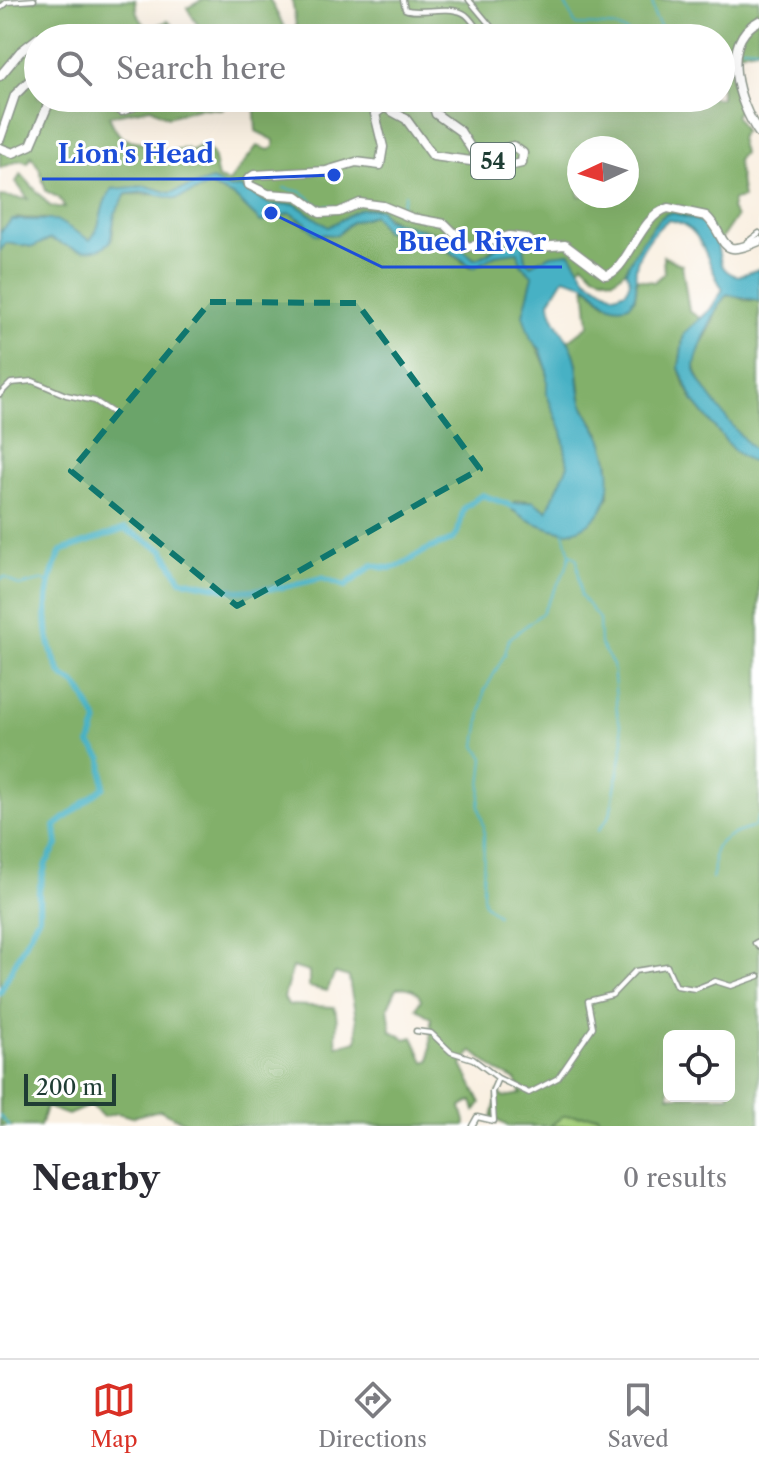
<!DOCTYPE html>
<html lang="en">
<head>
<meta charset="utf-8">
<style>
	body { margin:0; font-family:"Libre Caslon Text",serif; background:#f2f2f3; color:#2b2b33 }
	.controls { position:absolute; right:24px; bottom:24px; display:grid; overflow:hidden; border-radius:12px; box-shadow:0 8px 32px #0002 }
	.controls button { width:72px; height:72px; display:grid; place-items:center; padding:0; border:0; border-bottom:2px solid #e1e1e2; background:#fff; color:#2b2b33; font:40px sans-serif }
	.compass { position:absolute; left:567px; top:136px; width:72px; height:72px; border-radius:50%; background:#fff; box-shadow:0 8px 32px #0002; rotate:266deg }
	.scale { position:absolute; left:24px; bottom:20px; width:92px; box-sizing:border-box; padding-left:8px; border:4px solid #1f3d34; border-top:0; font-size:22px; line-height:28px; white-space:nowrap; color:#1f3d34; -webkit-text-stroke:6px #fff; paint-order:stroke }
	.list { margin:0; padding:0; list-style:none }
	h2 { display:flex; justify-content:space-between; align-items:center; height:104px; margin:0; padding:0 32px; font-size:34px }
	h2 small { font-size:26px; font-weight:400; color:#7c7c81 }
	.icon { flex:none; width:44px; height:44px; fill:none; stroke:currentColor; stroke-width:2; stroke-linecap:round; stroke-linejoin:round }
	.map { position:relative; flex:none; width:759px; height:1126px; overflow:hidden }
	.search { position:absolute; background:#fff; box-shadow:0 8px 32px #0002; left:24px; right:24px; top:24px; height:88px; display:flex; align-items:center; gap:20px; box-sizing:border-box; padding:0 28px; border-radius:44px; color:#7c7c81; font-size:30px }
	.sheet { height:232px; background:#fff }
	nav { display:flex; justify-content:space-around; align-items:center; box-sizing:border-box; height:112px; border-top:2px solid #e1e1e2; background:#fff; font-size:22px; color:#7c7c81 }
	nav a { display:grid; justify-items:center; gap:4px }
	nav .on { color:#d93025 }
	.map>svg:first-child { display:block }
	.green { fill:#a3cd7a; stroke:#618557; stroke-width:2 }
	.forest { fill:#82b06a; stroke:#50764f; stroke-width:2; fill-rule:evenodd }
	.water { fill:#46b1c4; stroke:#32777c; stroke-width:2 }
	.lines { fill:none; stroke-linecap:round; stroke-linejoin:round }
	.stream { stroke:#46b1c4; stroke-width:2 }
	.river { stroke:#46b1c4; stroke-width:6 }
	.minor-casing { stroke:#8c968b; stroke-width:7 }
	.highway-casing { stroke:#8c968b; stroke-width:11 }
	.minor { stroke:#fff; stroke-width:4 }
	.highway { stroke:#fff; stroke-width:8 }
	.marked { fill:#0f766e; fill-opacity:0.2; stroke:#0f766e; stroke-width:6; stroke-dasharray:16 10; stroke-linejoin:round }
	.labels { text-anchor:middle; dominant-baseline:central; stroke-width:6; stroke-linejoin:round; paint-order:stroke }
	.shield { fill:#fff; stroke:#627771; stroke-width:2 }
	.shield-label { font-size:22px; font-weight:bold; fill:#1f3d34 }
	.leader { fill:none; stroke:#1d4ed8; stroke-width:3 }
	.callout-dot { fill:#1d4ed8; stroke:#fff; stroke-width:3 }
	.callout-label { font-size:26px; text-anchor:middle; font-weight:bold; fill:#1d4ed8; stroke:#fff; stroke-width:6; stroke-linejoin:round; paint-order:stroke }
</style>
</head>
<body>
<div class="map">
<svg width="759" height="1126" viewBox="0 0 759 1126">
	<rect width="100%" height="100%" fill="#fff"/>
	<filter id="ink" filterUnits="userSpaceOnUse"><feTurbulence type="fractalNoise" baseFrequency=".0125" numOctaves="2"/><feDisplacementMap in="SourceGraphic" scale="16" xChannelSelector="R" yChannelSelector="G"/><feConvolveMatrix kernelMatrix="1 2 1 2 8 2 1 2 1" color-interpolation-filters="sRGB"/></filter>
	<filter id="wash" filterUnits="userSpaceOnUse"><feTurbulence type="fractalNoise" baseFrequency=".006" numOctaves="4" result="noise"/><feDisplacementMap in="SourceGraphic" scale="32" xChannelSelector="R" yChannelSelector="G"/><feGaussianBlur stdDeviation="1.8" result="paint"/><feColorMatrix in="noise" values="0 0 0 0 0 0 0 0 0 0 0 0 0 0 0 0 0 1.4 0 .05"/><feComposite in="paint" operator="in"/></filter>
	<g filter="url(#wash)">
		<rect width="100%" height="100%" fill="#f9f0e2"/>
		<!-- green -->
		<path class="green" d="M 599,1115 L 599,1121 L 604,1119 L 612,1126 L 550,1126 L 563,1116 Z"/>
		<!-- forest -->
		<path class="forest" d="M 0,0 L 135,0 L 137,14 L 148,29 L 168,21 L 186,38 L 38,38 L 38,98 L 230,98 L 222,109 L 199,108 L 168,117 L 151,108 L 109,116 C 120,143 124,139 148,143 C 154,143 160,149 166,151 L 187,148 L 190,151 L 203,145 L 213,154 L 218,179 L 229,182 L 257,146 L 269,150 L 274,147 L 274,140 L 256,131 L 254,98 L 721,98 L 721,38 L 298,38 L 292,0 L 759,0 L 758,49 L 731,53 L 728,64 L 741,109 L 735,115 L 744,131 L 739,138 L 743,153 L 737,160 L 743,198 L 733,200 L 731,209 L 736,217 L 717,245 C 713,223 688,211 666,214 C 644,232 635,268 613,280 L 594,274 L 583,263 L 579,268 L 570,253 C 554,253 541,264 529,264 L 525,260 L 524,246 L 520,242 L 499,244 L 479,259 C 465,258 460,245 449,238 C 433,228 416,230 400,224 C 389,219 384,214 376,208 L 360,209 L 328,227 L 295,204 L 271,205 L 240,187 L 230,189 L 214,181 L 170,193 L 146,186 L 112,189 C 99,204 103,227 90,240 L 49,219 L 17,218 L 0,232 L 0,196 L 28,199 L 16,182 L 21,174 L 50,206 L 65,208 L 59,198 L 46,191 L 39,168 L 31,156 L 28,163 L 21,160 L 0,168 ZM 579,148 L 627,148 L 627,196 L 579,196 Z
			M 202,0 L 270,0 L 284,27 L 280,32 L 283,38 L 192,38 L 200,29 L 187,8 Z
			M 210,186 L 235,197 L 261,222 L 290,213 L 319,235 L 340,233 L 351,222 L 374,215 L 384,231 L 425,234 L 470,267 L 502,252 L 518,252 L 533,276 L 523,315 L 547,369 L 547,395 L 562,431 L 568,465 L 548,510 L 527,500 L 515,501 L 513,511 C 570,537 565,543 609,497 L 609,464 L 600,434 L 582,404 L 577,363 L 568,341 L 589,325 L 585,284 L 606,304 L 635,299 L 637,279 L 654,282 L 664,273 L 663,256 L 682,265 L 689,311 L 700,318 L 683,338 L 679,368 L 683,381 L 694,402 L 734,451 L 759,467 L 759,1126 L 612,1126 L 604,1119 L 599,1121 L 598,1115 L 563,1116 L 550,1126 L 508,1126 L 492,1118 L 498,1092 L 504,1097 L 521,1094 L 516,1080 L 497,1071 L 472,1051 L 462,1065 L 481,1103 L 475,1111 L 472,1101 L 461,1107 L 466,1125 L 192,1126 L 160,1110 L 132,1117 L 117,1113 L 103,1117 L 91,1105 L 68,1115 L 46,1107 L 40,1126 L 0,1126 L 0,251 L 6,243 L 33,247 L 50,239 L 79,250 L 112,239 L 115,213 L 126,194 L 185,195 ZM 292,967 L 309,972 L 309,987 L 327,991 L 335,973 L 349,977 C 351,1000 359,1018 357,1041 L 337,1046 C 334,1033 340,1019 334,1007 L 288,1005 L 284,998 ZM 397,988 C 408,986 417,989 421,1000 L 416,1008 L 431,1018 L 430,1060 L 424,1062 L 413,1037 L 406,1039 L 391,1031 L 388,1007 ZM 669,1036 L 729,1036 L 729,1096 L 669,1096 Z
			M 730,293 L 744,300 L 759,301 L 759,454 C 743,443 694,382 695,364 C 695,349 707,337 712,324 C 716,312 719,299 730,293 Z"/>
		<!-- water -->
		<path class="water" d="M 212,180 L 230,189 L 240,187 L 271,205 L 295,204 L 328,227 L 360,209 L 380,209 L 386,219 L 448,237 L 474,259 C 493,257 497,236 524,244 L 525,260 L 531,265 L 551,255 L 570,253 L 587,279 L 615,295 L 626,291 L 630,281 L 626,271 C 630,259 656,215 670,213 C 676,212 681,216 687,218 C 695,221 704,220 710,227 C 724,244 711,270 738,276 L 759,269 L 759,301 L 727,294 C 718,303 694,356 695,369 C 696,382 746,445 759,454 L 759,467 L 734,451 L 694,402 L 679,368 L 684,333 L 710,310 L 723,289 C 705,265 706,224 668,220 C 656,229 637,252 636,268 C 634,282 640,293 629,305 C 605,313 601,292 584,284 C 578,282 570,280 564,278 L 550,301 C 550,319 567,335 573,351 C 581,368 576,388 583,405 C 588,419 599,429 603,443 C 616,480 612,521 569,532 C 552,531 518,519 508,504 L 533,501 L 547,511 L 568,465 L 562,431 L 547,395 L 547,369 L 541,350 L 531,339 L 523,315 L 533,276 L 521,264 L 518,252 L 495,255 L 474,268 L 425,234 L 385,231 L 373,215 L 351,222 L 337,235 L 315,234 L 305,222 L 290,213 L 261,222 L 235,197 L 210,186 L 176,199 L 145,192 L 126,194 L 115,213 L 110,242 C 91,259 70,247 50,239 L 33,247 L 6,243 L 0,251 L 0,232 L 12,220 L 56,220 L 90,240 C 103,227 99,204 112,189 L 146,186 L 170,193 Z"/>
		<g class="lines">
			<!-- stream -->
			<path class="stream" d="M 563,0 L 576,25 C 598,26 617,22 636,38
				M 652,0 L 655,17 L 664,32
				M 650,38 L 657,32 L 674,38 L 692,38
				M 742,47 L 759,48
				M 721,49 L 736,48
				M 284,188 L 302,192 L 319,206 L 333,206
				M 401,206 L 405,194
				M 571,554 L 577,559 L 581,596 L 599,619 L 600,644 L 613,665 L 617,712 L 624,741 L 610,815 L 598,831
				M 0,579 L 5,577 L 19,586 L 44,580 L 49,585
				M 712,878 C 716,869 712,860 715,851 C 721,835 741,832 754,827 L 759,816
				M 497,915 L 484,903 L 483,895 L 484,827 L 479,806 L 484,758 L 476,746 L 484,692 L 505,654 L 509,639 L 542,613 L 566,569 L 570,555 L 564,532
				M 0,1116 L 9,1126"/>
			<!-- river -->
			<path class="river" d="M 0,992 L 39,916 L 39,890 L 46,863 L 57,845 L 55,826 L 104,787 L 102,759 L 90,744 L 97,721 C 91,710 86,698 79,688 C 74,681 64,679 60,672 C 41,635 42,590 61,551 L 125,529 L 163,550 L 181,580 L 238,591 L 280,588 L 322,578 L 345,586 L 373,565 C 399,575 409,557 431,548 C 438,544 448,544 454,538 C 461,529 460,518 464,508 L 482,495 L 515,507"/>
		</g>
	</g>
	<g filter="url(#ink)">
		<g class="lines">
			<defs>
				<path id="minor" d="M 403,0 L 405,9 C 417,15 446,5 463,13 C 472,17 477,31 485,38
					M 469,0 L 494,30 L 495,38
					M 0,8 L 7,2 L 34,0
					M 746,243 L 759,233
					M 0,394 L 11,383 L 33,381 L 66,395 L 95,401 L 112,412
					M 759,941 L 755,943 L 759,947
					M 416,1031 L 431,1033 L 451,1052 L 473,1059 L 498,1078 L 492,1092 L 494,1121 L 477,1117 L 472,1126
					M 498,1078 L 529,1093 L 558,1078 L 593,1027 L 588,1001 L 612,995 L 635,971 L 667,966 L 676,986 L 695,989 L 715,981 L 731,986 L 759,976"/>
				<path id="highway" d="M 759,21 C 718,42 739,104 759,133
					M 38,38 L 61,28 L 65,30 L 66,38
					M 319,38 L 329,33 L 338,38
					M 0,76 L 20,52 L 38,38
					M 97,98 L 122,111 L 155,98
					M 431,98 L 436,114 L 460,131 L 472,150 L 487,152 L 513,146 L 523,153 L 522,163 L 509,166 L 433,156 L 406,119 L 384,107 L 375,114 L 383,147 L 380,165 L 356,162 L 326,171 L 254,175 L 248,179 L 249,185 L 268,194 L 297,196 L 320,213 L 339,212 L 360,203 L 383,206 L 412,218 L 445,224 L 468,247 L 509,236 L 525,238 L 539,247 L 565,245 L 605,275 C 626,275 639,216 668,208 L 706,216 C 729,238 716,260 759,241
					M 0,139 L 15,95 L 38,72
					M 0,148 L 13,153 L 31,145 L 48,105 L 56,98"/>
			</defs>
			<!-- minor casing -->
			<use href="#minor" class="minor-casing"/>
			<!-- highway casing -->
			<use href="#highway" class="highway-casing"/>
			<!-- minor -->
			<use href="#minor" class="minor"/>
			<!-- highway -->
			<use href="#highway" class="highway"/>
		</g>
	</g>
	<!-- marked area -->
	<path class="marked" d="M 210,302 L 357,303 L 480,469 L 237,606 L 71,471 Z"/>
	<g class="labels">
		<!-- shield labels -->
		<rect class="shield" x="471" y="143" width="44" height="36" rx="6"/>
		<g class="shield-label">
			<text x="493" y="161">54</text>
		</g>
	</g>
	<!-- callouts -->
	<path class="leader" d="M334 175L230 179H42M271 213L382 267H562"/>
	<g class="callout-dot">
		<circle cx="334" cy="175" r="8"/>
		<circle cx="271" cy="213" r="8"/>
	</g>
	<g class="callout-label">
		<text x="136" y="163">Lion's Head</text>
		<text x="472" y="251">Bued River</text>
	</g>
</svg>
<div class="controls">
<button><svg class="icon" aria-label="locate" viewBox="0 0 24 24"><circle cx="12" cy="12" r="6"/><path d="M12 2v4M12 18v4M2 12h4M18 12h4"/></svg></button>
</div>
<svg class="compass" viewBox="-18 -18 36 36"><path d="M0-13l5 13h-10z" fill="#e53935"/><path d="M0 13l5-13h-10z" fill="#7c7c81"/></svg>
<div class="scale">200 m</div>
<div class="search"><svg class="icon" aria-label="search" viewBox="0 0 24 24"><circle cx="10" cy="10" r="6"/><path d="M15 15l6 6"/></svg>Search here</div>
</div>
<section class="sheet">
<h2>Nearby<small>0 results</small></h2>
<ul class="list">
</ul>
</section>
<nav>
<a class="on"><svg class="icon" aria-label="map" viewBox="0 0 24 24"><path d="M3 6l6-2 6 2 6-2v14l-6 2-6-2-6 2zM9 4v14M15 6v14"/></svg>Map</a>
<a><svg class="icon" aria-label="directions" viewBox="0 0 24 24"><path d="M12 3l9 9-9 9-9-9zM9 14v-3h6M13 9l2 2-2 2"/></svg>Directions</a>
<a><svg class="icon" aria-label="saved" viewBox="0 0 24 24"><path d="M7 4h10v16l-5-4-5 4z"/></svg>Saved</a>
</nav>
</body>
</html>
